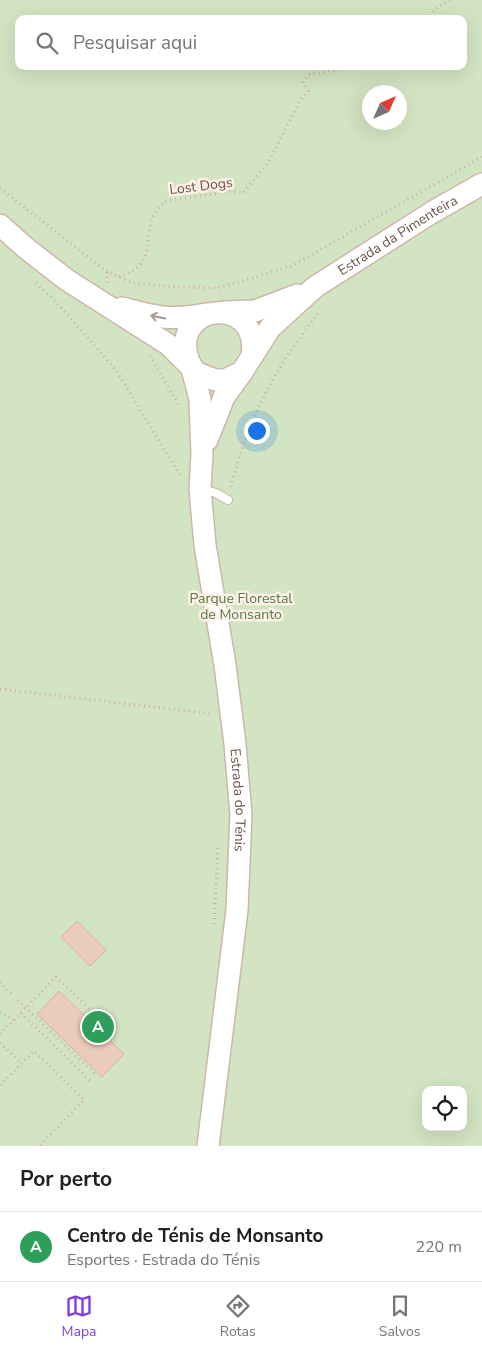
<!DOCTYPE html>
<html lang="pt">
<head>
<meta charset="utf-8">
<style>
	body { margin:0; font-family:"Nunito Sans",sans-serif; background:#f6f6f6; color:#202124 }
	.controls { position:absolute; right:15px; bottom:15px; display:grid; overflow:hidden; border-radius:10px; box-shadow:0 5px 20px #0002 }
	.controls button { width:45px; height:45px; display:grid; place-items:center; padding:0; border:0; border-bottom:1px solid #e0e0e0; background:#fff; color:#202124; font:25px sans-serif }
	.compass { position:absolute; left:362px; top:85px; width:45px; height:45px; border-radius:50%; background:#fff; box-shadow:0 5px 20px #0002; rotate:45deg }
	.you { position:absolute; left:256px; top:430px; width:18px; height:18px; margin:-12px; border:4px solid #fff; border-radius:50%; background:#1a73e8; box-shadow:0 0 0 8px #1a73e833 }
	.badge { display:grid; place-items:center; width:32px; height:32px; border-radius:50%; background:#7c3aed; color:#fff; font-size:16px; font-weight:700 }
	.pin { position:absolute; translate:-50% -50%; border:2px solid #fff; box-shadow:0 1px 5px #0006 }
	.list { margin:0; padding:0; list-style:none }
	h2 { display:flex; justify-content:space-between; align-items:center; height:65px; margin:0; padding:0 20px; font-size:21px }
	h2 small { font-size:16px; font-weight:400; color:#757577 }
	.list li { display:grid; grid-template-columns:32px 1fr auto; gap:15px; align-items:center; box-sizing:border-box; height:70px; padding:0 20px; border-top:1px solid #e0e0e0 }
	.list b { display:block; font-size:19px; white-space:nowrap }
	.list p { margin:0; font-size:16px; white-space:nowrap; color:#757577 }
	.list em { font-size:16px; font-style:normal; color:#757577 }
	.icon { flex:none; width:28px; height:28px; fill:none; stroke:currentColor; stroke-width:2; stroke-linecap:round; stroke-linejoin:round }
	.map { position:relative; flex:none; width:482px; height:1146px; overflow:hidden }
	.search { position:absolute; background:#fff; box-shadow:0 5px 20px #0002; left:15px; right:15px; top:15px; height:55px; display:flex; align-items:center; gap:12px; box-sizing:border-box; padding:0 18px; border-radius:10px; color:#757577; font-size:19px }
	.sheet { height:135px; background:#fff }
	nav { display:flex; justify-content:space-around; align-items:center; box-sizing:border-box; height:70px; border-top:1px solid #e0e0e0; background:#fff; font-size:14px; color:#757577 }
	nav a { display:grid; justify-items:center; gap:2px }
	nav .on { color:#7c3aed }
	.map>svg:first-child { display:block }
	.green { fill:#d3e4c2; fill-rule:evenodd }
	.building { fill:#ebcbbc; stroke:#dbb19f }
	.lines { fill:none; stroke-linecap:round; stroke-linejoin:round }
	.lane-casing { stroke:#c8b5aa; stroke-width:10 }
	.secondary-casing { stroke:#cdb6aa; stroke-width:24 }
	.path { stroke:#cfaea0; stroke-width:3; stroke-dasharray:1 4; stroke-linecap:butt }
	.lane { stroke:#fff; stroke-width:8 }
	.secondary { stroke:#fff; stroke-width:21 }
	.oneway { stroke:#a79893 }
	.labels { text-anchor:middle; dominant-baseline:central; stroke-width:5; stroke-linejoin:round; paint-order:stroke }
	.street-label { font-size:14px; fill:#6d544b; stroke:#fcf2e7 }
	.park-label { font-size:14px; fill:#5a7748; stroke:#fcf2e7 }
</style>
</head>
<body>
<div class="map">
<svg width="482" height="1146" viewBox="0 0 482 1146">
	<rect width="100%" height="100%" fill="#f9eee1"/>
	<!-- green -->
	<path class="green" d="M 0,0 L 482,0 L 482,1146 L 0,1146 ZM 19,19 L 463,19 L 463,66 L 19,66 ZM 370,92 L 400,92 L 400,122 L 370,122 ZM 426,1090 L 463,1090 L 463,1127 L 426,1127 Z"/>
	<!-- building -->
	<path class="building" d="M 77,921 L 106,950 L 90,966 L 61,937 Z
		M 59,991 L 124,1054 L 102,1077 L 37,1014 Z"/>
	<g class="lines">
		<defs>
			<path id="lane" d="M 202,489 L 216,493 L 228,500"/>
			<g id="secondary">
				<path id="s1" d="M 0,225 L 27,249 L 67,280 L 169,345 L 197,373 L 215,380 L 225,380 L 242,372 L 270,328 L 315,287 L 431,213 L 482,184"/>
				<path d="M 122,308 C 157,317 169,321 206,314"/>
				<path d="M 225,312 L 255,311 L 297,295"/>
				<path d="M 189,362 C 167,303 261,292 252,356"/>
				<path id="s2" d="M 191,365 L 200,399 L 202,454 L 200,489 L 205,545 L 225,665 L 235,744 L 241,815 L 237,910 L 208,1146"/>
				<path d="M 207,440 L 224,397 L 242,372"/>
			</g>
		</defs>
		<!-- lane casing -->
		<use href="#lane" class="lane-casing"/>
		<!-- secondary casing -->
		<use href="#secondary" class="secondary-casing"/>
		<!-- path -->
		<path class="path" d="M 426,19 L 439,6 L 451,0
			M 0,188 L 107,272 L 133,283 L 177,287 L 218,288 L 292,266 L 482,157
			M 107,272 L 107,284
			M 119,277 C 158,265 141,240 155,213 C 157,209 162,205 165,201 L 233,191 L 243,193 L 268,163 L 301,99 L 308,91 L 303,82 L 308,75 L 341,69 L 347,66
			M 36,283 L 59,305 L 116,370 L 181,477
			M 150,356 L 180,407
			M 231,487 C 248,418 276,365 321,310
			M 0,689 L 213,714
			M 214,924 L 218,846
			M 0,982 L 12,994
			M 18,1000 L 97,1076
			M 0,1012 L 14,1020
			M 21,1013 L 56,977 L 116,1035
			M 0,1034 L 21,1013 L 90,1081
			M 0,1043 L 21,1063
			M 0,1085 L 34,1051 L 84,1100 L 39,1146"/>
		<!-- lane -->
		<use href="#lane" class="lane"/>
		<!-- secondary -->
		<use href="#secondary" class="secondary"/>
	</g>
	<!-- one-way arrows -->
	<defs><path id="oneway-shaft" d="M-6 0H5M1.5-3L5.5 0L1.5 3" fill="none" stroke-width="1.6" stroke-linecap="round" stroke-linejoin="round" transform="scale(1.25)"/></defs>
	<use class="oneway" href="#oneway-shaft" transform="translate(158 317) rotate(-169)"/>
	<g class="labels">
		<!-- street labels -->
		<g class="street-label">
			<text transform="translate(201 186) rotate(-7)">Lost Dogs</text>
			<text stroke="none"><textPath href="#s1" startOffset="506">Estrada da Pimenteira</textPath></text>
			<text stroke="none"><textPath href="#s2" startOffset="439">Estrada do Ténis</textPath></text>
		</g>
		<!-- park labels -->
		<g class="park-label">
			<text x="241" y="598">Parque Florestal<tspan x="241" dy="16">de Monsanto</tspan></text>
		</g>
	</g>
</svg>
<div class="controls">
<button><svg class="icon" aria-label="locate" viewBox="0 0 24 24"><circle cx="12" cy="12" r="6"/><path d="M12 2v4M12 18v4M2 12h4M18 12h4"/></svg></button>
</div>
<svg class="compass" viewBox="-18 -18 36 36"><path d="M0-13l5 13h-10z" fill="#e53935"/><path d="M0 13l5-13h-10z" fill="#757577"/></svg>
<div class="you"></div>
<div class="pin badge" style="left:98px;top:1027px;background:#2e9e5b">A</div>
<div class="search"><svg class="icon" aria-label="search" viewBox="0 0 24 24"><circle cx="10" cy="10" r="6"/><path d="M15 15l6 6"/></svg>Pesquisar aqui</div>
</div>
<section class="sheet">
<h2>Por perto<small></small></h2>
<ul class="list">
<li><span class="badge" style="background:#2e9e5b">A</span><div><b>Centro de Ténis de Monsanto</b><p>Esportes · Estrada do Ténis</p></div><em>220 m</em></li>
</ul>
</section>
<nav>
<a class="on"><svg class="icon" aria-label="map" viewBox="0 0 24 24"><path d="M3 6l6-2 6 2 6-2v14l-6 2-6-2-6 2zM9 4v14M15 6v14"/></svg>Mapa</a>
<a><svg class="icon" aria-label="directions" viewBox="0 0 24 24"><path d="M12 3l9 9-9 9-9-9zM9 14v-3h6M13 9l2 2-2 2"/></svg>Rotas</a>
<a><svg class="icon" aria-label="saved" viewBox="0 0 24 24"><path d="M7 4h10v16l-5-4-5 4z"/></svg>Salvos</a>
</nav>
</body>
</html>
